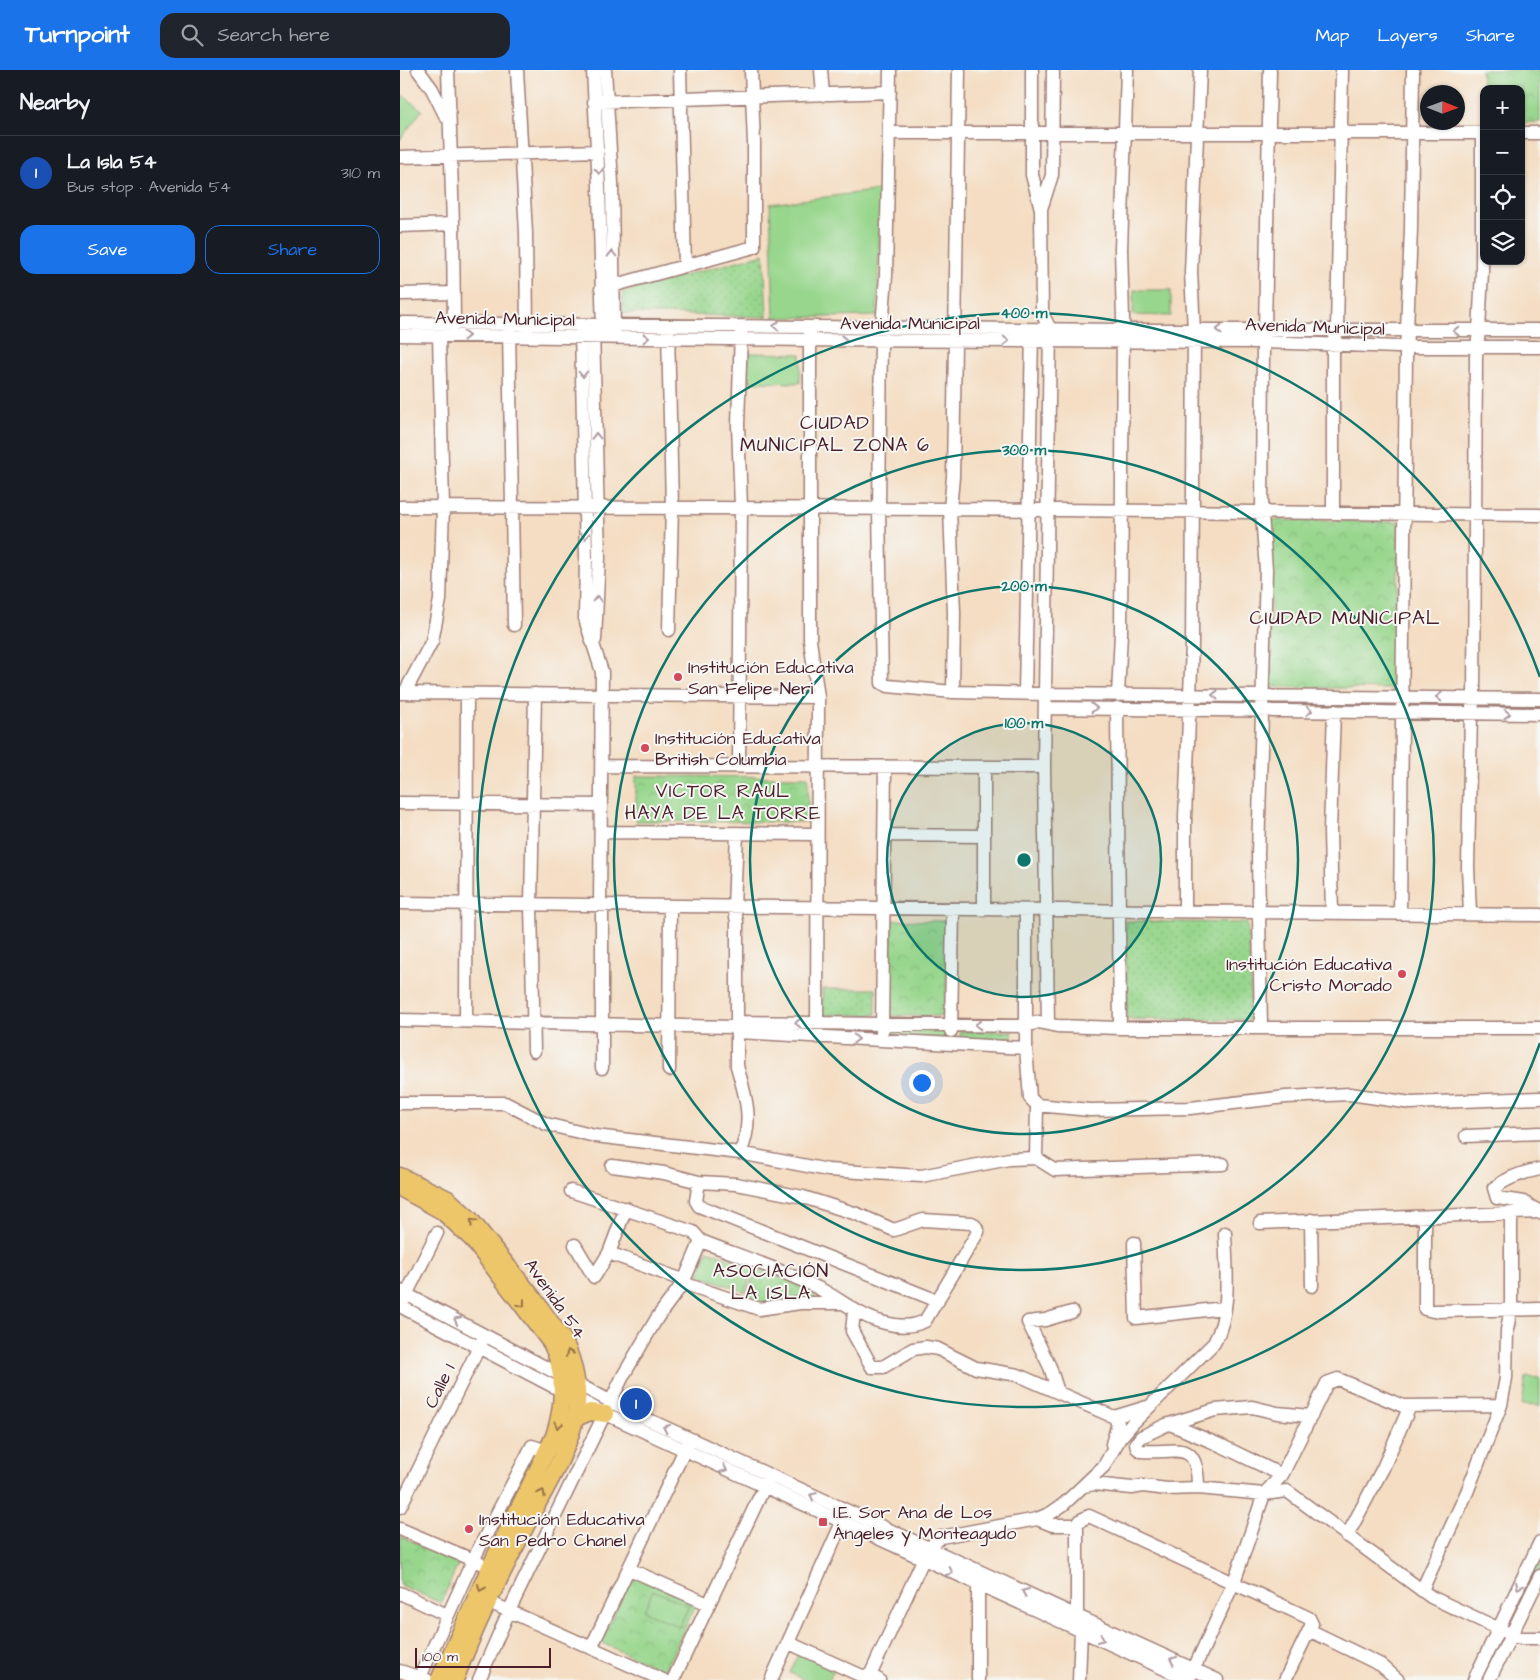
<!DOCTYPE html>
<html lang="en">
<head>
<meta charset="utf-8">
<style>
	body { margin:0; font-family:"Architects Daughter",sans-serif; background:#20242c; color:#f1f3f6 }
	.controls { position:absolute; right:15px; top:15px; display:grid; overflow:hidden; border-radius:10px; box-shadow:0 1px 4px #0004 }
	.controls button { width:45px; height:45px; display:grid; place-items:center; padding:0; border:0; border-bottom:1px solid #363941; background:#171b24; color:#f1f3f6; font:25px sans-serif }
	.compass { position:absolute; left:1020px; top:15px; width:45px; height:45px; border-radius:50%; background:#171b24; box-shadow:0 1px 4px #0004; rotate:91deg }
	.scale { position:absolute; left:15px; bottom:12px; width:136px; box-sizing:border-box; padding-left:5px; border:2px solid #4a1f2b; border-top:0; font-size:14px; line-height:18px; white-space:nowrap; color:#4a1f2b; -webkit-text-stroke:4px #f6f6f2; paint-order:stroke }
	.you { position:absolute; left:521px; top:1012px; width:18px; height:18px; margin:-12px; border:4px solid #fff; border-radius:50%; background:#1a73e8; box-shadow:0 0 0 8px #1a73e833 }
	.badge { display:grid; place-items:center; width:32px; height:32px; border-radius:50%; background:#1a73e8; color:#fff; font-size:16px; font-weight:700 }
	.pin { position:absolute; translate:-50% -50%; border:2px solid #fff; box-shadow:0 1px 5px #0006 }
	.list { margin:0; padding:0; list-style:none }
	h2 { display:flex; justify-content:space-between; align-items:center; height:65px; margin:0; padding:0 20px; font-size:21px }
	h2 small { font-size:16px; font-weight:400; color:#9ea1a6 }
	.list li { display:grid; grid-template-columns:32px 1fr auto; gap:15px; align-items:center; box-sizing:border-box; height:75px; padding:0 20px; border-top:1px solid #363941 }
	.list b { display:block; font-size:19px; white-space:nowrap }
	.list p { margin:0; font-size:16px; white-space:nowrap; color:#9ea1a6 }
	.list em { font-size:16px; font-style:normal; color:#9ea1a6 }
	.actions { display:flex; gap:10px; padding:15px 20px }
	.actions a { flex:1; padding:11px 0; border:1px solid #1a73e8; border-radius:15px; text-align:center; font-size:18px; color:#1a73e8 }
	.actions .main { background:#1a73e8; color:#fff }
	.icon { flex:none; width:28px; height:28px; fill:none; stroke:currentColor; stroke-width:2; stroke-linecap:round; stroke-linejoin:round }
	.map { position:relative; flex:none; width:1140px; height:1610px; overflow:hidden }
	header { display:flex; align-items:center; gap:30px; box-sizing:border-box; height:70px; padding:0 25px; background:#1a73e8; color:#fff }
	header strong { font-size:24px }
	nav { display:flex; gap:28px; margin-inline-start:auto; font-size:18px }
	.search { width:350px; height:45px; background:#20242c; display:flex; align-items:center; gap:12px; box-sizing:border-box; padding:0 18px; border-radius:15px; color:#9ea1a6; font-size:19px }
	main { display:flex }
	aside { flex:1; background:#171b24 }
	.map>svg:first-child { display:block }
	.grass { fill:url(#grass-dots); stroke:#707a5c }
	.park { fill:url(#park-crowns); stroke:#707a5c }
	.garden { fill:#97d68c; stroke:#707a5c }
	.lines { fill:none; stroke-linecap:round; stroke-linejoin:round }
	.minor-casing { stroke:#9f7e76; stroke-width:15 }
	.major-casing { stroke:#9f7e76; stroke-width:19 }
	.minor { stroke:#fff; stroke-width:12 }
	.major { stroke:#ecc669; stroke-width:16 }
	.oneway { stroke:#ae9aa0 }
	.oneway2 { stroke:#9b724a }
	.ring { fill:none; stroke:#0f766e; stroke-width:2.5 }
	.poi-dot { fill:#d1495b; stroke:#f6f6f2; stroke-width:2 }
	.labels { text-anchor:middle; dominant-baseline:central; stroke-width:4; stroke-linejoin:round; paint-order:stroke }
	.street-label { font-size:18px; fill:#4a1f2b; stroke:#f6f6f2 }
	.poi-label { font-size:18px; fill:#4a1f2b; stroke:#f6f6f2; text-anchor:start }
	.neighbourhood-label { font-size:19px; letter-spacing:1px; fill:#4a1f2b; stroke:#f6f6f2 }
	.quarter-label { font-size:20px; letter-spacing:1px; fill:#4a1f2b; stroke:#f6f6f2 }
	.centre { fill:#0f766e; stroke:#f6f6f2; stroke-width:2.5 }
	.ring-label { font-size:15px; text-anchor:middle; font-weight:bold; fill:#0f766e; stroke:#f6f6f2; stroke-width:4; stroke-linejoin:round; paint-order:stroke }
</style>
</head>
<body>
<header>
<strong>Turnpoint</strong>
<div class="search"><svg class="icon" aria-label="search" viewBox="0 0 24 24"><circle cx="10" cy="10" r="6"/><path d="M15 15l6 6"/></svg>Search here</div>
<nav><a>Map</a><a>Layers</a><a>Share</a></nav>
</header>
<main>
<aside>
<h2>Nearby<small></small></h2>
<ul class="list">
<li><span class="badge" style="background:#1a4fb4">1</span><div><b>La Isla 54</b><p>Bus stop · Avenida 54</p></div><em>310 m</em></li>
</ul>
<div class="actions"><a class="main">Save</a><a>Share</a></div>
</aside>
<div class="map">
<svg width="1140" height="1610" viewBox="0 0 1140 1610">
	<defs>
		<pattern id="grass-dots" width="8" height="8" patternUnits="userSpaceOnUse" patternTransform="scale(1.25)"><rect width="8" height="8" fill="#97d68c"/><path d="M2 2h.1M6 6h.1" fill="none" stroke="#84b779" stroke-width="1.8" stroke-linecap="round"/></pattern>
		<pattern id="park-crowns" width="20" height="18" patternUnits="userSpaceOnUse" patternTransform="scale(1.25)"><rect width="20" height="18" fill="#97d68c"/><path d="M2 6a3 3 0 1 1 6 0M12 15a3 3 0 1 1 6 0" fill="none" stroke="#84b779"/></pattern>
	</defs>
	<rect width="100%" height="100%" fill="#f6f6f2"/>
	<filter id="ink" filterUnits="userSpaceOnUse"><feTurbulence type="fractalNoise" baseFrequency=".02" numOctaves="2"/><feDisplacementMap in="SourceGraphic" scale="10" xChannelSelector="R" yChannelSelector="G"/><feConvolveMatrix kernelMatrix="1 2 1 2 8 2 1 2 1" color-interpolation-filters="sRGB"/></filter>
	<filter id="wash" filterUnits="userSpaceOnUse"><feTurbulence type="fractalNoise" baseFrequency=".0096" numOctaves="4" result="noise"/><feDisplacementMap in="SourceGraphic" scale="20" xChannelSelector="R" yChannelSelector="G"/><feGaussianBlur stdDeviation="1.12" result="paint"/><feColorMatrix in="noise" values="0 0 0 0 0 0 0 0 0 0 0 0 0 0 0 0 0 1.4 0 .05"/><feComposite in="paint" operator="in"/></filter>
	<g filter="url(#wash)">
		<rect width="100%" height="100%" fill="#f4ddc2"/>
		<!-- grass -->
		<path class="grass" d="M 364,184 L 367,247 L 222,243 L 223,222 Z
			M 946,632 L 990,632 L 990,636 L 946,636 Z
			M 725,851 L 847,853 L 851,901 L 850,950 L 727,949 Z
			M 422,919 L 476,919 L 476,945 L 423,945 Z
			M 490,958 L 546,958 L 546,969 L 490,965 Z
			M 422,959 L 475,960 L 475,963 L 424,962 Z
			M 560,961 L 612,961 L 612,971 L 560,969 Z
			M 357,1198 L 417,1222 L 414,1230 L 360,1235 L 345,1228 Z
			M 1140,1482 L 1140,1499 L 1115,1550 L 1109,1547 Z"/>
		<!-- park -->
		<path class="park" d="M 1081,0 L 1140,0 L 1140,52 L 1121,53 L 1121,19 L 1084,19 L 1084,38 Z
			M 871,450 L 999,452 L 996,619 L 871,617 Z
			M 236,706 L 408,707 L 408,752 L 236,751 Z
			M 492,850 L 547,851 L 546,946 L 490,946 Z
			M 0,1466 L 59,1492 L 41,1533 L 0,1515 Z
			M 234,1504 L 297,1533 L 264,1601 L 200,1572 Z"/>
		<!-- garden -->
		<path class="garden" d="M 2,25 L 22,40 L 0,70 L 0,27 Z
			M 481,120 L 477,246 L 374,248 L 370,134 Z
			M 734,220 L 771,220 L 771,246 L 733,245 Z
			M 349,283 L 401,284 L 400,313 L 348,312 Z
			M 308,1180 L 354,1198 L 345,1222 L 299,1205 Z
			M 1126,1307 L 1140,1308 L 1140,1336 L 1122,1335 Z
			M 253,1520 L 289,1536 L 279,1557 L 244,1541 Z
			M 399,1582 L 434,1599 L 429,1610 L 404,1610 L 390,1603 Z"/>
	</g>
	<g filter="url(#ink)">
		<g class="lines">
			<defs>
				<path id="minor" d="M 18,0 L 32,19 L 46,47
					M 117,0 L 126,163 L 127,262
					M 193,0 L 199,117 L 203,262
					M 205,0 L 212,113 L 214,263
					M 280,0 L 285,196
					M 421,0 L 423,25
					M 490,0 L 486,206 L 481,270 L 479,439 L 482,613 L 488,616 L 553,622 L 645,624 L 1140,629
					M 632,0 L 632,105 L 641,139 L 642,243 L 650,259 L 644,697 L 648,954
					M 194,32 L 490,22
					M 490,63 L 1084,63
					M 1121,63 L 1140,63
					M 0,87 L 198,81
					M 641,139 L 652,105 L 653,0
					M 0,156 L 53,154
					M 201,219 L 354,177 L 354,73 L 351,0
					M 0,224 L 54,223
					M 0,253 L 722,260 L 1140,260
					M 109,259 L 114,555
					M 181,259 L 186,488 L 185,549 L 202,602 L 200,835 L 202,842 L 202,998
					M 193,260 L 199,487 L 195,570
					M 268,260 L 272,437 L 269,560
					M 410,261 L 410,570 L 418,627 L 417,967
					M 0,265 L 410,270 L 863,272 L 998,277 L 1140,277
					M 0,437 L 550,439 L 1140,445
					M 933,443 L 933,273 L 937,261 L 942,0
					M 5,622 L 32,571 L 40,530 L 43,437 L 39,265 L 54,254 L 53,154 L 48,0
					M 553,622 L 554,543 L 550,439 L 553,407 L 559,0
					M 0,623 L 418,627
					M 625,624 L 632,263
					M 718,625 L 721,563 L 723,248 L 721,179 L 727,0
					M 645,638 L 1140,644
					M 717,638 L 720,958
					M 339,695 L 341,437 L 338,355 L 341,261
					M 202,696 L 644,697
					M 0,733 L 201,735
					M 201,762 L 417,764
					M 337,763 L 334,837 L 337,852 L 337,996 C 346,1027 354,1052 340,1083
					M 485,765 L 583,766
					M 0,833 L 1140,845
					M 584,840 L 584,698
					M 626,840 L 626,978 L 630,1028 L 637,1035 L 636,1088
					M 785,841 L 785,747 L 792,575 L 794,260 L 791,202 L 800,0
					M 932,843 L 930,761 L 934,641
					M 1000,843 L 1006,285 L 1011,159 L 1013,0
					M 1070,844 L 1068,797 L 1071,643 L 1074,628 L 1076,286 L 1079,261 L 1082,201 L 1082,63
					M 0,950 L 332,957 L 338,962
					M 66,951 L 67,624
					M 332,957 L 338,952 L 626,956 L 638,952 L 657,956 L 720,958 L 1140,958
					M 861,958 L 858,785 L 866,500 L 862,444 L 863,272 L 865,260 L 870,0
					M 551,961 L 553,839
					M 338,962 L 626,978
					M 482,962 L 485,697
					M 134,981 L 131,835 L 135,624
					M 269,1000 L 270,836
					M 0,1033 L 105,1033 L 146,1054 L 195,1066 L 340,1083 L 428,1100 L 521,1106 L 609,1089 L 636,1088 L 655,1100 L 823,1094
					M 637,1035 L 690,1040 L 790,1038 L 886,1027 L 950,1024 L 1011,1033 L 1140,1028
					M 1066,1066 L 1140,1063
					M 299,1112 L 296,1131 L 299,1136 L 538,1231
					M 171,1121 L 293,1162 L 301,1171 C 339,1186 381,1199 418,1218 C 441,1229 459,1247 485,1253 C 499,1257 512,1257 525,1251 L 578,1162 L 576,1157 L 572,1153 L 523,1150 L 494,1160 L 457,1144 L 403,1127 L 336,1114 L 299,1112 L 264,1103 L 212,1096
					M 1140,1142 L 1123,1132 L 1097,1128 L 1094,1118 C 1107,1108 1124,1102 1140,1099
					M 1025,1148 L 1025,1239 L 1033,1241 L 1140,1239
					M 911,1150 L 912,1216
					M 860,1153 L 1140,1142
					M 734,1173 L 736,1248 L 824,1238
					M 175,1175 L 194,1207 L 209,1183 L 226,1138
					M 209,1183 L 277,1208 L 283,1213 L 359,1239 L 400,1233 L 443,1233
					M 0,1221 L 225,1339 L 817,1610
					M 3,1231 L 37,1163
					M 0,1236 L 206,1344 L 789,1610
					M 454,1242 L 452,1261 L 472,1297 L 483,1297 L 513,1279 L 526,1277 L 538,1279 L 576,1298 L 618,1305 L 714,1347 L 718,1353 L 712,1374
					M 658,1322 L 650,1297 L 628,1252 L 645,1250 L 672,1242
					M 714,1347 L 747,1337
					M 770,1354 L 822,1376 L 882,1405
					M 684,1416 L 694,1414 L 732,1418 L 743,1416 L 767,1419 L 798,1418 L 864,1424 L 887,1421 L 1031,1527 L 1112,1565 L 1120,1568 L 1140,1568
					M 798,1418 C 798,1367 777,1384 741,1381 L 737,1378 L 736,1373 L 741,1367 L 766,1355 L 815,1340 L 852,1337 L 877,1343 L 910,1346
					M 0,1437 L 82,1271
					M 637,1449 L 652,1455 L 677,1455
					M 0,1459 L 80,1493
					M 947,1466 L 983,1398 L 1010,1336
					M 229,1499 L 308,1534
					M 578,1508 L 578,1610
					M 1022,1520 L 1067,1422 L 1101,1335 L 1106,1308 L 1107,1260 L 1111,1239 L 1111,1145
					M 0,1523 L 47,1545
					M 89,1532 L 263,1610
					M 909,1560 L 981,1595 L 998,1610
					M 389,1573 L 462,1606 L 470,1605 L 479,1610
					M 191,1578 L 287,1375
					M 0,1601 L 27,1610
					M 791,1605 L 834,1512 L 864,1424 L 882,1405 L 927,1313 L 938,1309 L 1003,1336 L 1101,1335
					M 20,1607 L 73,1490 L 132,1376 L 147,1381
					M 79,1610 L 109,1541 L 223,1306 L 257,1248 L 283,1213 L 301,1171
					M 273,1610 L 367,1411
					M 371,1610 L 445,1446
					M 468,1610 L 528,1479 L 541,1467 L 637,1449 L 651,1443 L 664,1434 L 704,1396 L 720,1368 L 732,1354 L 814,1273 C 832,1242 826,1197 825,1163
					M 679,1610 L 681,1560 L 677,1545 L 677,1455 L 681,1450 L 689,1446 L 909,1548 L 912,1554 L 885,1610
					M 1074,1610 L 1140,1472
					M 1089,1610 L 1140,1506"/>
				<path id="major" d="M 0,1106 L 48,1129 L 70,1149 L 134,1229 L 164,1271 C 175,1294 181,1323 175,1349 C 167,1384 146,1417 130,1448 C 103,1501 75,1555 55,1610
					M 2,1119 L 42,1141 L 72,1169 L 151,1273 C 166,1301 164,1336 154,1366 L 90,1497 L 39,1610
					M 176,1348 L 190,1342 L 206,1344"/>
			</defs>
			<!-- minor casing -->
			<use href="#minor" class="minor-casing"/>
			<!-- major casing -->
			<use href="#major" class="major-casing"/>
			<!-- minor -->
			<use href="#minor" class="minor"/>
			<!-- major -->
			<use href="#major" class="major"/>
		</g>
		<!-- one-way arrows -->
		<defs><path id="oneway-chevron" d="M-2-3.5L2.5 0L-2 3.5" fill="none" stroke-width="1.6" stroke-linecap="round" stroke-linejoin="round" transform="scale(1.25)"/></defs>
		<g class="oneway">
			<use href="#oneway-chevron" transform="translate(199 101) rotate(87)"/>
			<use href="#oneway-chevron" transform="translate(212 184) rotate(-91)"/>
			<use href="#oneway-chevron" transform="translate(376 256) rotate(-179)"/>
			<use href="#oneway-chevron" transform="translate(819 260) rotate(-180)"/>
			<use href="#oneway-chevron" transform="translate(1056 261) rotate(-180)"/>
			<use href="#oneway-chevron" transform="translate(66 266) rotate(1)"/>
			<use href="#oneway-chevron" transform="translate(246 268)"/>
			<use href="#oneway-chevron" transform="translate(444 270)"/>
			<use href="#oneway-chevron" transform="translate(606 271) rotate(1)"/>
			<use href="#oneway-chevron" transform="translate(183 304) rotate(88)"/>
			<use href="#oneway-chevron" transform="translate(196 366) rotate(-91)"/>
			<use href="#oneway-chevron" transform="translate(185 466) rotate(88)"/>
			<use href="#oneway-chevron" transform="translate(197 529) rotate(-88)"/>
			<use href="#oneway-chevron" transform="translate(815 625) rotate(180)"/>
			<use href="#oneway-chevron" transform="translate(1039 627) rotate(-178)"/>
			<use href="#oneway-chevron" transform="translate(694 638)"/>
			<use href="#oneway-chevron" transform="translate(909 641) rotate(1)"/>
			<use href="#oneway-chevron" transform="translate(1107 644) rotate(1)"/>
			<use href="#oneway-chevron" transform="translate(398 953) rotate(-179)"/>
			<use href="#oneway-chevron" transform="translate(578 955) rotate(-180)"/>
			<use href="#oneway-chevron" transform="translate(456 969) rotate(3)"/>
			<use href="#oneway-chevron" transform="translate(57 1250) rotate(-153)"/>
			<use href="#oneway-chevron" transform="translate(266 1358) rotate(-155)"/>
			<use href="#oneway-chevron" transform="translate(324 1399) rotate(24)"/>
			<use href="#oneway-chevron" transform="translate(413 1426) rotate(-155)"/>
			<use href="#oneway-chevron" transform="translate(550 1502) rotate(25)"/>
			<use href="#oneway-chevron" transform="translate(1119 1516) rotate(116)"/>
			<use href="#oneway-chevron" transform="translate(625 1522) rotate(-156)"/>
			<use href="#oneway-chevron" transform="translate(701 1569) rotate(25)"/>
			<use href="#oneway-chevron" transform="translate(773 1590) rotate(-155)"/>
		</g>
		<g class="oneway2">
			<use href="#oneway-chevron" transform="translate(73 1152) rotate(-134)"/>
			<use href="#oneway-chevron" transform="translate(122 1234) rotate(53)"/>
			<use href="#oneway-chevron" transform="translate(169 1283) rotate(-113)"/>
			<use href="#oneway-chevron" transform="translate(158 1355) rotate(106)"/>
			<use href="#oneway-chevron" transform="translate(142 1423) rotate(-63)"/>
			<use href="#oneway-chevron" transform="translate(81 1518) rotate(114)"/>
		</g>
	</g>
	<!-- distance rings -->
	<circle cx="624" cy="790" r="137" fill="#0f766e" fill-opacity=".12"/>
	<g class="ring">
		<circle cx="624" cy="790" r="137"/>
		<circle cx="624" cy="790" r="274"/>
		<circle cx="624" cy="790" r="410"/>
		<path d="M1140 973A547 547 0 1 1 1140 607"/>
	</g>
	<!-- markers -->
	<g class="poi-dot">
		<circle cx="278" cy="607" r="5"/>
		<circle cx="245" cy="678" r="5"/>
		<circle cx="1002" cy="904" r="5"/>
		<rect x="418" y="1447" width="10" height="10" rx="2.5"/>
		<circle cx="69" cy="1459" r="5"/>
	</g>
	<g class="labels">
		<!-- street labels -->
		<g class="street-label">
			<text transform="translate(105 249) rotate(1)">Avenida Municipal</text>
			<text x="510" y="253">Avenida Municipal</text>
			<text transform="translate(915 257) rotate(2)">Avenida Municipal</text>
			<text transform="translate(155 1229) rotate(55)">Avenida 54</text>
			<text transform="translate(40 1316) rotate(-64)">Calle 1</text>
		</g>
		<!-- poi labels -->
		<g class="poi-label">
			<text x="288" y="597">Institución Educativa<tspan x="288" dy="21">San Felipe Neri</tspan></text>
			<text x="255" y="668">Institución Educativa<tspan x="255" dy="21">British Columbia</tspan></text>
			<text x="992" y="894" text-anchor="end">Institución Educativa<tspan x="992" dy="21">Cristo Morado</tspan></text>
			<text x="433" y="1442">I.E. Sor Ana de Los<tspan x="433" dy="21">Ángeles y Monteagudo</tspan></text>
			<text x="79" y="1449">Institución Educativa<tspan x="79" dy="21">San Pedro Chanel</tspan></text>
		</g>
		<!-- neighbourhood labels -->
		<g class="neighbourhood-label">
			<text x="435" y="353">CIUDAD<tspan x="435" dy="22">MUNICIPAL ZONA 6</tspan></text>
			<text x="323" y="721">VICTOR RAUL<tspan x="323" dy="22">HAYA DE LA TORRE</tspan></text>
			<text x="371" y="1201">ASOCIACIÓN<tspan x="371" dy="22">LA ISLA</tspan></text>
		</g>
		<!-- quarter labels -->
		<g class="quarter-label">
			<text x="945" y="548">CIUDAD MUNICIPAL</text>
		</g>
	</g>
	<circle cx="624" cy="790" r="8" class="centre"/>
	<g class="ring-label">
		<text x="624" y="248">400 m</text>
		<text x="624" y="385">300 m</text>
		<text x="624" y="521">200 m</text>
		<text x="624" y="658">100 m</text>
	</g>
</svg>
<div class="controls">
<button>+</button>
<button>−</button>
<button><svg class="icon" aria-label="locate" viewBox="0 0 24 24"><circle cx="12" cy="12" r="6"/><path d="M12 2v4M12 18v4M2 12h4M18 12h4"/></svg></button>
<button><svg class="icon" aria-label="layers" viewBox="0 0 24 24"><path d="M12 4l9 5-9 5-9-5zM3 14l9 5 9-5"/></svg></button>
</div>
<svg class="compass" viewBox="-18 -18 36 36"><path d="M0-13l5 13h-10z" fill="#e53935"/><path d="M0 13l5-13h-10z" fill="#9ea1a6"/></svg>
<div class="scale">100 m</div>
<div class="you"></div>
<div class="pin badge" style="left:236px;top:1334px;background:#1a4fb4">1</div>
</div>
</main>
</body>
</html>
